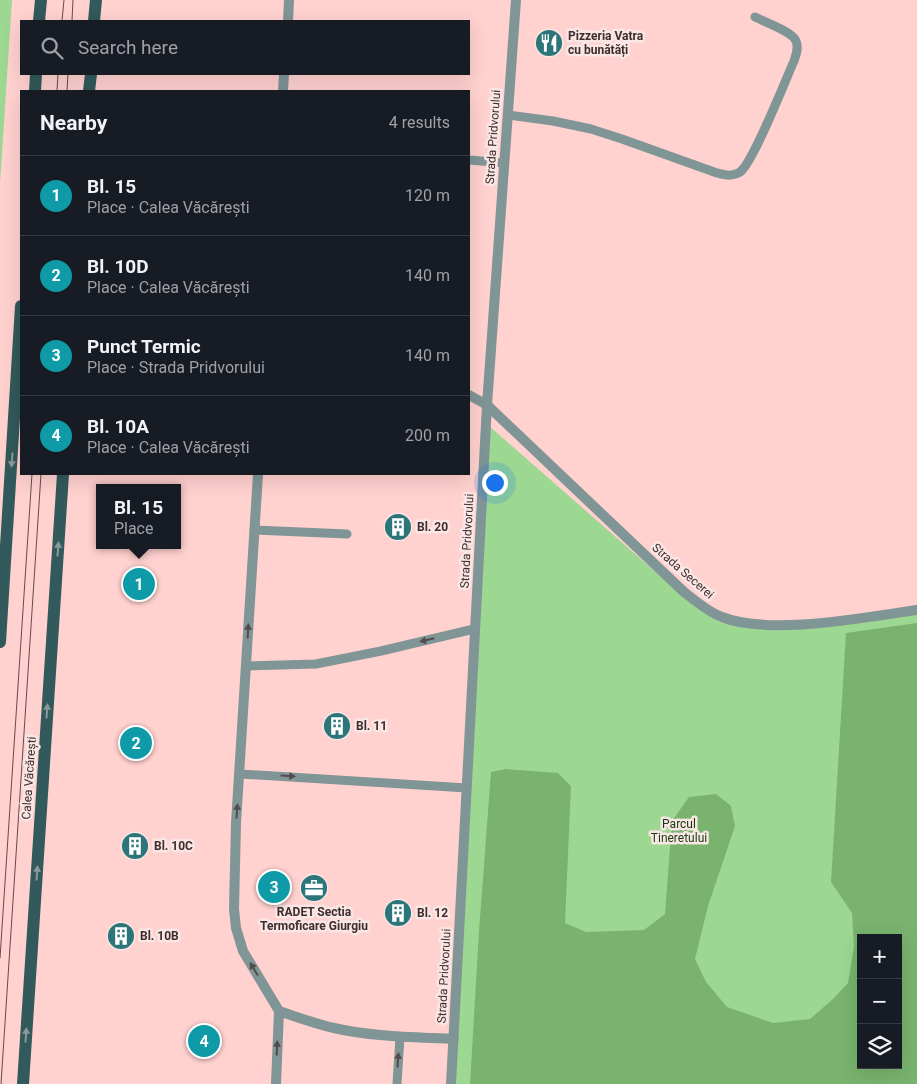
<!DOCTYPE html>
<html lang="en">
<head>
<meta charset="utf-8">
<style>
	body { margin:0; font-family:Roboto,sans-serif; background:#242831; color:#f1f3f6 }
	.controls { position:absolute; right:15px; bottom:15px; display:grid; overflow:hidden; border-radius:0px; box-shadow:0 5px 20px #0002 }
	.controls button { width:45px; height:45px; display:grid; place-items:center; padding:0; border:0; border-bottom:1px solid #363941; background:#171b24; color:#f1f3f6; font:25px sans-serif }
	.you { position:absolute; left:494px; top:482px; width:18px; height:18px; margin:-12px; border:4px solid #fff; border-radius:50%; background:#1a73e8; box-shadow:0 0 0 8px #1a73e833 }
	.badge { display:grid; place-items:center; width:32px; height:32px; border-radius:50%; background:#b45309; color:#fff; font-size:16px; font-weight:700 }
	.pin { position:absolute; translate:-50% -50%; border:2px solid #fff; box-shadow:0 1px 5px #0006 }
	.popup { position:absolute; left:96px; top:484px; width:85px; height:65px; box-sizing:border-box; display:grid; place-content:center; border-radius:0px; background:#171b24; filter:drop-shadow(0 1px 4px #0005); font-size:16px; white-space:nowrap; color:#9ea1a6 }
	.popup b { font-size:19px; color:#f1f3f6 }
	.popup::after { content:''; position:absolute; left:50%; top:100%; margin-left:-10px; border:10px solid transparent; border-top-color:#171b24 }
	.list { margin:0; padding:0; list-style:none }
	h2 { display:flex; justify-content:space-between; align-items:center; height:65px; margin:0; padding:0 20px; font-size:21px }
	h2 small { font-size:16px; font-weight:400; color:#9ea1a6 }
	.list li { display:grid; grid-template-columns:32px 1fr auto; gap:15px; align-items:center; box-sizing:border-box; height:80px; padding:0 20px; border-top:1px solid #363941 }
	.list b { display:block; font-size:19px; white-space:nowrap }
	.list p { margin:0; font-size:16px; white-space:nowrap; color:#9ea1a6 }
	.list em { font-size:16px; font-style:normal; color:#9ea1a6 }
	.icon { flex:none; width:28px; height:28px; fill:none; stroke:currentColor; stroke-width:2; stroke-linecap:round; stroke-linejoin:round }
	.map { position:relative; flex:none; width:917px; height:1084px; overflow:hidden }
	.search { position:absolute; background:#171b24; box-shadow:0 5px 20px #0002; left:20px; top:20px; width:450px; height:55px; display:flex; align-items:center; gap:12px; box-sizing:border-box; padding:0 18px; border-radius:0px; color:#9ea1a6; font-size:19px }
	.panel { position:absolute; background:#171b24; box-shadow:0 5px 20px #0002; left:20px; top:90px; width:450px; height:385px; border-radius:0px }
	.map>svg:first-child { display:block }
	.green { fill:#9dd892; fill-rule:evenodd }
	.forest { fill:#79b36e; fill-rule:evenodd }
	.lines { fill:none; stroke-linecap:round; stroke-linejoin:round }
	.lane { stroke:#809596; stroke-width:9 }
	.street { stroke:#809596; stroke-width:10 }
	.primary { stroke:#32595b; stroke-width:12 }
	.tram { stroke:#644c4c; stroke-width:1 }
	.oneway { fill:#8c9899 }
	.oneway2 { fill:#524c4c }
	.labels { text-anchor:middle; dominant-baseline:central; stroke-width:5; stroke-linejoin:round; paint-order:stroke }
	.poi-label { font-size:12px; font-weight:bold; fill:#3f2d2d; stroke:#f9e6e5; text-anchor:start }
	.street-label { font-size:12px; fill:#3f2d2d; stroke:#f9e6e5 }
	.park-label { font-size:12px; fill:#143c0d; stroke:#f9e6e5 }
</style>
</head>
<body>
<div class="map">
<svg width="917" height="1084" viewBox="0 0 917 1084">
	<rect width="100%" height="100%" fill="#ffd1cf"/>
	<!-- green -->
	<path class="green" d="M 0,0 L 12,0 L 0,183 Z
		M 488,425 L 683,596 L 720,622 L 774,630 L 917,612 L 917,1084 L 454,1084 ZM 861,938 L 898,938 L 898,1065 L 861,1065 Z"/>
	<!-- forest -->
	<path class="forest" d="M 917,623 L 917,1084 L 470,1084 L 479,931 L 491,772 L 506,769 L 558,773 L 571,786 L 565,923 L 586,932 L 644,930 L 665,914 L 672,821 L 689,797 L 716,794 L 731,806 L 735,826 L 708,906 L 695,959 L 706,982 L 727,1007 L 773,1023 L 810,1019 L 833,999 L 848,983 L 854,947 L 852,913 L 831,882 L 846,633 ZM 861,938 L 898,938 L 898,1065 L 861,1065 Z"/>
	<g class="lines">
		<!-- lane -->
		<path class="lane" d="M 508,115 L 553,121 L 591,129 L 622,139 L 717,173 C 725,175 732,177 740,172 C 753,163 785,81 794,61 C 796,55 799,48 796,41 C 793,32 765,22 755,17
			M 469,160 L 504,163
			M 254,530 L 347,534
			M 246,666 L 316,664 L 381,651 L 474,629
			M 240,774 L 467,788
			M 397,1084 L 400,1037"/>
		<!-- street -->
		<path class="street" d="M 288,21 L 289,0
			M 283,91 L 284,74
			M 469,395 L 487,405 L 684,592 C 696,601 708,612 722,617 C 770,636 866,617 917,610
			M 258,474 L 236,823 L 234,909 L 236,928 L 243,951 L 279,1011 L 276,1084
			M 279,1011 C 297,1017 316,1024 334,1028 C 373,1037 414,1037 454,1039
			M 451,1084 L 487,405 L 516,0"/>
		<!-- primary -->
		<path class="primary" d="M 39,21 L 41,0
			M 94,21 L 96,0
			M 35,91 L 36,74
			M 89,91 L 91,74
			M 0,642 L 21,306
			M 23,1084 L 63,474"/>
		<!-- tram -->
		<path class="tram" d="M 62,21 L 64,0
			M 72,21 L 73,0
			M 57,91 L 58,74
			M 67,91 L 68,74
			M 0,958 L 32,474
			M 1,1084 L 41,474"/>
	</g>
	<!-- one-way arrows -->
	<defs><path id="oneway-solid" d="M-6-.8H1V-3.2L6.5 0L1 3.2V.8H-6Z" transform="scale(1.25)"/></defs>
	<g class="oneway">
		<use href="#oneway-solid" transform="translate(12 460) rotate(94)"/>
		<use href="#oneway-solid" transform="translate(58 549) rotate(-86)"/>
		<use href="#oneway-solid" transform="translate(47 711) rotate(-86)"/>
		<use href="#oneway-solid" transform="translate(37 873) rotate(-86)"/>
		<use href="#oneway-solid" transform="translate(26 1035) rotate(-86)"/>
	</g>
	<g class="oneway2">
		<use href="#oneway-solid" transform="translate(248 631) rotate(-87)"/>
		<use href="#oneway-solid" transform="translate(427 640) rotate(167)"/>
		<use href="#oneway-solid" transform="translate(288 776) rotate(3)"/>
		<use href="#oneway-solid" transform="translate(237 811) rotate(-86)"/>
		<use href="#oneway-solid" transform="translate(254 969) rotate(-121)"/>
		<use href="#oneway-solid" transform="translate(277 1048) rotate(-88)"/>
		<use href="#oneway-solid" transform="translate(398 1060) rotate(-86)"/>
	</g>
	<!-- icons -->
	<defs>
		<symbol id="restaurant-disc" viewBox="-11 -11 22 22"><circle r="9.5" fill="#2c767a" stroke="#f9e6e5"/><path d="M-5-6h1v4h1v-4h1v4h1v-4h1v5L-1.5 .5V6h-2V.5L-5-1ZM5-6V6H3V1.5H1.5Q1.5-4 5-6Z" fill="#fff"/></symbol>
		<symbol id="building-disc" viewBox="-11 -11 22 22"><circle r="9.5" fill="#2c767a" stroke="#f9e6e5"/><path d="M-4-6H4V6H1V3H-1V6H-4ZM-2.5-4.3h1.7v1.8h-1.7ZM.8-4.3h1.7v1.8H.8ZM-2.5-1h1.7V.8h-1.7ZM.8-1h1.7V.8H.8Z" fill="#fff"/></symbol>
		<symbol id="office-disc" viewBox="-11 -11 22 22"><circle r="9.5" fill="#2c767a" stroke="#f9e6e5"/><path d="M-6-3h4V-5.5h4V-3h4V5H-6ZM-1-4.5V-3h2v-1.5ZM-6 0V1H6V0Z" fill="#fff"/></symbol>
	</defs>
	<g fill-rule="evenodd">
		<use href="#restaurant-disc" x="533" y="27" width="32" height="32"/>
		<use href="#building-disc" x="382" y="511" width="32" height="32"/>
		<use href="#building-disc" x="321" y="710" width="32" height="32"/>
		<use href="#building-disc" x="119" y="830" width="32" height="32"/>
		<use href="#office-disc" x="298" y="872" width="32" height="32"/>
		<use href="#building-disc" x="382" y="897" width="32" height="32"/>
		<use href="#building-disc" x="105" y="920" width="32" height="32"/>
	</g>
	<g class="labels">
		<!-- poi labels -->
		<g class="poi-label">
			<text x="568" y="36">Pizzeria Vatra<tspan x="568" dy="14">cu bunătăți</tspan></text>
			<text x="417" y="527">Bl. 20</text>
			<text x="356" y="726">Bl. 11</text>
			<text x="154" y="846">Bl. 10C</text>
			<text x="314" y="912" text-anchor="middle">RADET Sectia<tspan x="314" dy="14">Termoficare Giurgiu</tspan></text>
			<text x="417" y="913">Bl. 12</text>
			<text x="140" y="936">Bl. 10B</text>
		</g>
		<!-- street labels -->
		<g class="street-label">
			<text transform="translate(493 137) rotate(-86)">Strada Pridvorului</text>
			<text transform="translate(467 541) rotate(-87)">Strada Pridvorului</text>
			<text transform="translate(683 571) rotate(41)">Strada Secerei</text>
			<text transform="translate(29 778) rotate(-86)">Calea Văcărești</text>
			<text transform="translate(444 976) rotate(-87)">Strada Pridvorului</text>
		</g>
		<!-- park labels -->
		<g class="park-label">
			<text x="679" y="824">Parcul<tspan x="679" dy="14">Tineretului</tspan></text>
		</g>
	</g>
</svg>
<div class="controls">
<button>+</button>
<button>−</button>
<button><svg class="icon" aria-label="layers" viewBox="0 0 24 24"><path d="M12 4l9 5-9 5-9-5zM3 14l9 5 9-5"/></svg></button>
</div>
<div class="you"></div>
<div class="pin badge" style="left:139px;top:584px;background:#0f9aa8">1</div>
<div class="popup"><b>Bl. 15</b>Place</div>
<div class="pin badge" style="left:136px;top:743px;background:#0f9aa8">2</div>
<div class="pin badge" style="left:274px;top:887px;background:#0f9aa8">3</div>
<div class="pin badge" style="left:204px;top:1041px;background:#0f9aa8">4</div>
<div class="search"><svg class="icon" aria-label="search" viewBox="0 0 24 24"><circle cx="10" cy="10" r="6"/><path d="M15 15l6 6"/></svg>Search here</div>
<section class="panel">
<h2>Nearby<small>4 results</small></h2>
<ul class="list">
<li><span class="badge" style="background:#0f9aa8">1</span><div><b>Bl. 15</b><p>Place · Calea Văcărești</p></div><em>120 m</em></li>
<li><span class="badge" style="background:#0f9aa8">2</span><div><b>Bl. 10D</b><p>Place · Calea Văcărești</p></div><em>140 m</em></li>
<li><span class="badge" style="background:#0f9aa8">3</span><div><b>Punct Termic</b><p>Place · Strada Pridvorului</p></div><em>140 m</em></li>
<li><span class="badge" style="background:#0f9aa8">4</span><div><b>Bl. 10A</b><p>Place · Calea Văcărești</p></div><em>200 m</em></li>
</ul>
</section>
</div>
</body>
</html>
